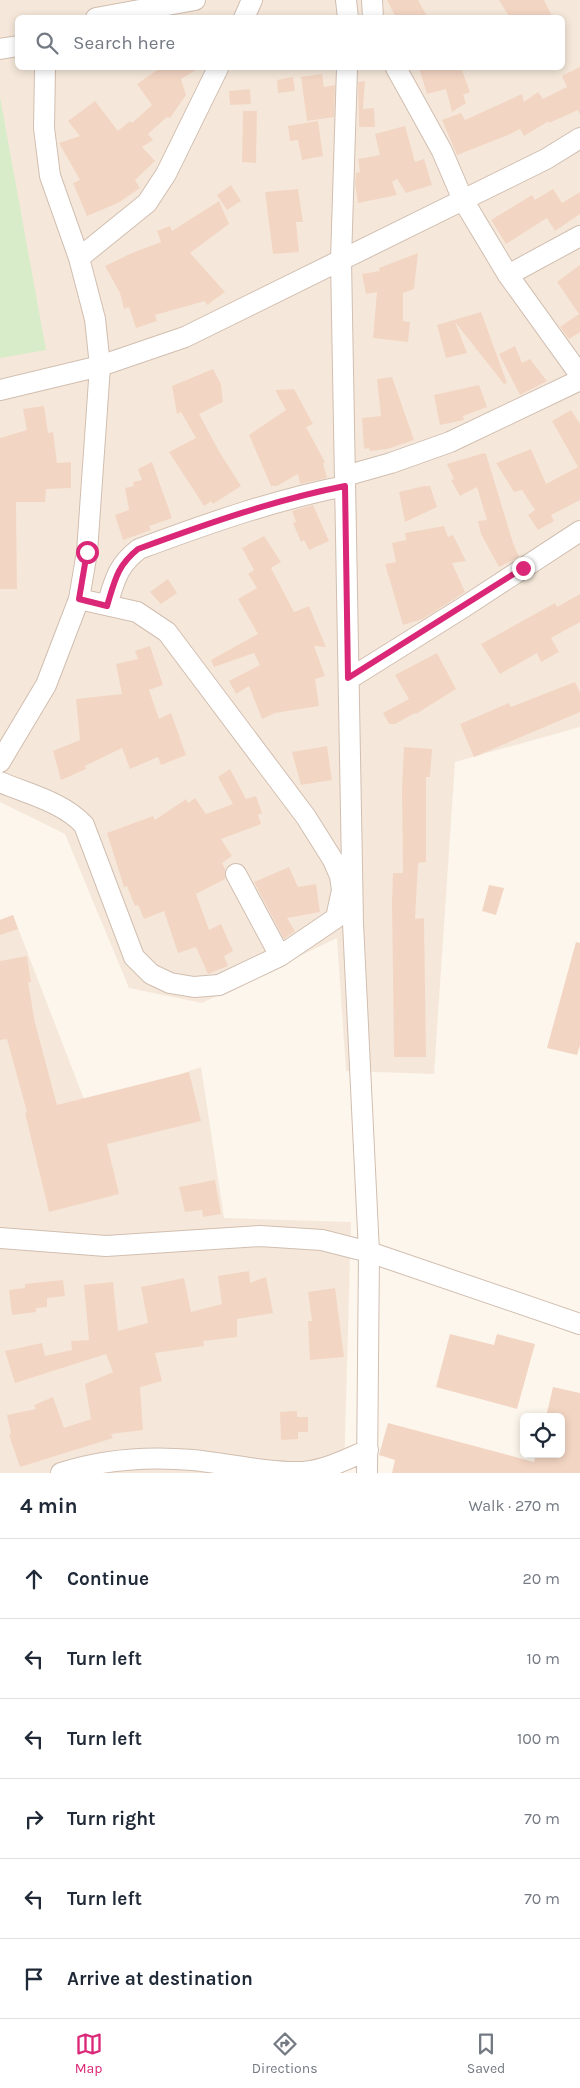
<!DOCTYPE html>
<html lang="en">
<head>
<meta charset="utf-8">
<style>
	body { margin:0; font-family:Karla,sans-serif; background:#f2f2f3; color:#1f2937 }
	.controls { position:absolute; right:15px; bottom:15px; display:grid; overflow:hidden; border-radius:8px; box-shadow:0 2px 8px #0003 }
	.controls button { width:45px; height:45px; display:grid; place-items:center; padding:0; border:0; border-bottom:1px solid #e0e1e3; background:#fff; color:#1f2937; font:25px sans-serif }
	.stop { position:absolute; width:15px; height:15px; margin:-11px; border:4px solid #db2777; border-radius:50%; background:#fff }
	.stop.end { background:#db2777; border-color:#fff; box-shadow:0 1px 5px #0008 }
	.list { margin:0; padding:0; list-style:none }
	h2 { display:flex; justify-content:space-between; align-items:center; height:65px; margin:0; padding:0 20px; font-size:21px }
	h2 small { font-size:16px; font-weight:400; color:#747a83 }
	.list li { display:grid; grid-template-columns:32px 1fr auto; gap:15px; align-items:center; box-sizing:border-box; height:80px; padding:0 20px; border-top:1px solid #e0e1e3 }
	.list b { display:block; font-size:19px; white-space:nowrap }
	.list em { font-size:16px; font-style:normal; color:#747a83 }
	.icon { flex:none; width:28px; height:28px; fill:none; stroke:currentColor; stroke-width:2; stroke-linecap:round; stroke-linejoin:round }
	.map { position:relative; flex:none; width:580px; height:1473px; overflow:hidden }
	.search { position:absolute; background:#fff; box-shadow:0 2px 8px #0003; left:15px; right:15px; top:15px; height:55px; display:flex; align-items:center; gap:12px; box-sizing:border-box; padding:0 18px; border-radius:8px; color:#747a83; font-size:19px }
	.sheet { height:545px; background:#fff }
	nav { display:flex; justify-content:space-around; align-items:center; box-sizing:border-box; height:70px; border-top:1px solid #e0e1e3; background:#fff; font-size:14px; color:#747a83 }
	nav a { display:grid; justify-items:center; gap:2px }
	nav .on { color:#db2777 }
	.map>svg:first-child { display:block }
	.residential { fill:#f5e8da; fill-rule:evenodd }
	.green { fill:#d8ecc9 }
	.building { fill:#f3d5c3 }
	.lines { fill:none; stroke-linecap:round; stroke-linejoin:round }
	.street-casing { stroke:#d1beb0; stroke-width:22 }
	.street { stroke:#fff; stroke-width:20 }
	.route { stroke:#db2777; stroke-width:6 }
</style>
</head>
<body>
<div class="map">
<svg width="580" height="1473" viewBox="0 0 580 1473">
	<rect width="100%" height="100%" fill="#fdf6ec"/>
	<!-- residential -->
	<path class="residential" d="M 0,0 L 580,0 L 580,727 L 455,762 L 434,1074 L 346,1071 L 337,938 L 202,1003 L 129,988 L 65,834 L 0,802 ZM 18,18 L 562,18 L 562,68 L 18,68 Z
		M 13,915 L 87,1107 L 201,1067 L 224,1218 L 351,1222 L 344,1473 L 0,1473 L 0,920 Z"/>
	<!-- green -->
	<path class="green" d="M 0,97 L 46,350 L 0,358 Z"/>
	<!-- building -->
	<path class="building" d="M 387,0 L 418,0 L 428,18 L 396,18 Z
		M 499,0 L 544,0 L 553,18 L 510,18 Z
		M 580,67 L 580,115 L 578,110 L 549,123 L 549,121 L 524,136 L 520,129 L 508,135 L 457,155 L 442,120 L 461,113 L 465,120 L 522,94 L 524,102 L 538,92 L 543,99 L 567,87 L 562,76 Z
		M 160,68 L 199,68 L 181,79 L 186,95 L 170,118 L 167,117 L 148,134 L 153,140 L 142,147 L 155,161 L 135,180 L 140,188 L 118,203 L 87,216 L 73,183 L 80,180 L 59,143 L 80,136 L 68,121 L 95,101 L 118,131 L 130,121 L 132,123 L 152,105 L 137,84 Z
		M 419,68 L 461,68 L 470,92 L 463,95 L 466,103 L 452,112 L 446,89 L 427,94 Z
		M 322,74 L 324,87 L 335,85 L 334,117 L 307,121 L 301,77 Z
		M 293,77 L 295,91 L 278,93 L 277,80 Z
		M 365,81 L 363,109 L 374,108 L 375,127 L 359,127 L 358,82 Z
		M 250,89 L 251,104 L 230,105 L 229,91 Z
		M 243,111 L 257,111 L 256,163 L 242,162 Z
		M 318,121 L 323,156 L 302,160 L 298,140 L 290,141 L 288,126 Z
		M 405,126 L 415,162 L 424,159 L 432,185 L 406,193 L 397,179 L 392,182 L 397,195 L 358,203 L 355,183 L 356,173 L 360,172 L 358,159 L 380,155 L 375,134 Z
		M 231,185 L 241,201 L 227,210 L 217,195 Z
		M 298,189 L 303,222 L 296,222 L 299,252 L 273,254 L 265,192 Z
		M 553,189 L 562,203 L 580,192 L 580,214 L 555,231 L 547,218 L 506,244 L 491,220 L 532,195 L 535,200 Z
		M 219,201 L 229,224 L 190,253 L 225,292 L 207,305 L 205,301 L 155,315 L 157,321 L 136,328 L 129,307 L 124,309 L 120,293 L 105,266 L 132,253 L 161,242 L 157,231 L 170,226 L 172,231 Z
		M 418,253 L 414,289 L 403,293 L 403,321 L 410,322 L 408,342 L 373,338 L 377,292 L 366,294 L 362,274 L 380,271 L 379,268 Z
		M 580,265 L 580,332 L 569,339 L 560,327 L 579,314 L 557,282 Z
		M 481,312 L 507,383 L 504,384 L 455,322 L 467,353 L 446,358 L 437,325 Z
		M 515,346 L 522,363 L 530,359 L 547,381 L 520,395 L 499,354 Z
		M 213,369 L 221,384 L 223,402 L 199,414 L 220,453 L 241,486 L 213,504 L 211,501 L 204,506 L 169,452 L 196,438 L 181,412 L 177,414 L 172,386 Z
		M 392,377 L 414,440 L 387,449 L 370,451 L 369,448 L 364,449 L 362,418 L 381,416 L 377,379 Z
		M 479,385 L 487,407 L 463,416 L 464,420 L 440,425 L 434,395 Z
		M 294,389 L 313,424 L 306,427 L 325,462 L 323,463 L 327,478 L 300,484 L 298,474 L 277,486 L 271,486 L 249,435 L 286,410 L 275,390 Z
		M 44,406 L 48,433 L 53,432 L 57,463 L 71,462 L 71,488 L 46,489 L 45,502 L 16,502 L 17,589 L 0,589 L 0,438 L 27,430 L 23,409 Z
		M 571,410 L 580,424 L 580,500 L 551,515 L 554,521 L 538,530 L 528,515 L 535,510 L 522,490 L 514,492 L 496,463 L 531,449 L 546,484 L 578,467 L 552,421 Z
		M 484,453 L 486,454 L 513,543 L 519,557 L 499,567 L 481,534 L 478,521 L 487,520 L 477,487 L 460,496 L 451,480 L 454,479 L 447,464 Z
		M 152,462 L 172,518 L 149,526 L 151,530 L 123,540 L 115,515 L 129,510 L 125,488 L 134,486 L 133,482 L 142,480 L 138,469 Z
		M 424,486 L 430,486 L 437,507 L 405,522 L 399,492 Z
		M 313,505 L 329,541 L 309,550 L 304,540 L 301,542 L 293,523 L 296,522 L 292,511 Z
		M 444,526 L 448,537 L 453,535 L 466,561 L 452,563 L 465,592 L 423,619 L 403,625 L 385,564 L 396,562 L 392,543 L 406,540 L 405,533 Z
		M 264,536 L 281,562 L 271,568 L 294,612 L 309,606 L 326,647 L 314,646 L 325,676 L 315,679 L 319,706 L 275,713 L 262,719 L 249,686 L 236,694 L 229,681 L 260,665 L 254,653 L 214,667 L 211,660 L 258,634 L 238,599 L 257,588 L 248,574 L 254,570 L 242,548 Z
		M 168,579 L 177,593 L 161,604 L 150,592 Z
		M 580,594 L 580,622 L 551,638 L 559,652 L 541,662 L 537,653 L 500,674 L 481,644 L 555,603 L 557,607 Z
		M 150,646 L 163,685 L 149,690 L 159,719 L 171,713 L 186,755 L 161,765 L 158,757 L 130,769 L 122,748 L 85,766 L 86,769 L 61,780 L 53,751 L 80,740 L 76,699 L 122,694 L 116,664 L 138,659 L 135,651 Z
		M 437,653 L 456,689 L 416,714 L 415,713 L 395,724 L 389,724 L 383,713 L 409,699 L 395,675 Z
		M 575,682 L 580,693 L 580,712 L 474,757 L 460,724 L 509,703 L 511,707 Z
		M 327,746 L 332,780 L 301,785 L 292,752 Z
		M 404,747 L 432,749 L 430,777 L 426,777 L 426,862 L 418,863 L 415,919 L 424,918 L 426,1057 L 394,1057 L 392,901 L 393,873 L 403,873 L 402,790 Z
		M 230,769 L 246,799 L 256,796 L 262,813 L 258,815 L 261,824 L 221,839 L 232,856 L 222,863 L 225,869 L 225,879 L 196,894 L 209,930 L 221,924 L 233,951 L 224,956 L 228,966 L 208,974 L 196,947 L 178,953 L 164,911 L 144,919 L 138,905 L 135,906 L 127,886 L 124,887 L 107,833 L 153,816 L 155,820 L 186,799 L 188,803 L 195,798 L 206,814 L 233,804 L 218,777 Z
		M 289,867 L 298,887 L 316,884 L 320,912 L 287,918 L 295,931 L 284,939 L 254,882 Z
		M 489,885 L 504,888 L 496,915 L 482,911 Z
		M 13,915 L 18,929 L 0,935 L 0,920 Z
		M 576,942 L 580,943 L 580,1045 L 577,1055 L 547,1048 Z
		M 27,956 L 31,982 L 28,982 L 35,1023 L 57,1105 L 189,1072 L 201,1121 L 107,1144 L 119,1194 L 49,1212 L 25,1113 L 27,1112 L 7,1039 L 0,1040 L 0,961 Z
		M 215,1180 L 221,1214 L 203,1217 L 202,1210 L 185,1212 L 179,1187 Z
		M 249,1271 L 250,1283 L 266,1277 L 273,1313 L 237,1319 L 237,1337 L 203,1341 L 204,1346 L 155,1353 L 162,1381 L 140,1387 L 143,1430 L 111,1434 L 113,1438 L 20,1467 L 9,1435 L 11,1434 L 7,1415 L 36,1409 L 34,1405 L 53,1397 L 64,1428 L 91,1419 L 85,1384 L 113,1372 L 106,1354 L 15,1383 L 5,1351 L 42,1343 L 45,1356 L 72,1350 L 71,1341 L 89,1340 L 84,1285 L 113,1282 L 118,1331 L 148,1323 L 141,1287 L 184,1278 L 191,1312 L 222,1304 L 218,1276 Z
		M 63,1280 L 65,1296 L 47,1298 L 47,1307 L 36,1308 L 36,1312 L 12,1315 L 9,1290 L 25,1288 L 25,1284 Z
		M 335,1288 L 344,1357 L 310,1360 L 308,1321 L 312,1321 L 308,1292 Z
		M 450,1334 L 494,1345 L 497,1334 L 535,1344 L 517,1409 L 436,1387 Z
		M 553,1387 L 580,1393 L 580,1473 L 392,1473 L 395,1460 L 379,1455 L 388,1423 L 534,1462 L 536,1454 L 561,1454 L 561,1417 L 546,1417 Z
		M 297,1411 L 297,1417 L 308,1417 L 308,1432 L 298,1432 L 298,1439 L 281,1440 L 280,1412 Z"/>
	<g class="lines">
		<defs>
			<path id="street" d="M 346,0 L 348,18
				M 372,0 L 373,18
				M 96,18 L 195,0
				M 244,18 L 252,0
				M 0,49 L 18,46
				M 347,68 L 341,260 L 353,923 L 369,1252 L 367,1473
				M 396,68 L 442,151 L 463,200 L 508,275 L 580,375
				M 79,258 L 147,203 L 166,174 L 218,68
				M 508,275 L 580,236
				M 0,390 L 100,366 L 185,337 L 546,159 L 580,138
				M 345,476 L 391,463 L 450,442 L 580,380
				M 107,605 C 115,580 117,566 139,549 C 206,524 274,500 345,486
				M 349,679 L 464,607 L 580,531
				M 0,762 L 46,685 L 79,599 L 87,552 L 100,366 L 95,319 L 79,258 L 50,176 L 44,128 L 45,68
				M 0,782 C 28,794 63,802 84,825 L 134,957 L 151,974 L 170,983 L 194,987 L 219,985 L 280,956 L 336,918 L 342,890 L 340,876 L 333,860 L 306,817 L 167,632 L 137,612 L 79,599
				M 236,874 L 280,956
				M 0,1238 L 106,1246 L 260,1236 L 322,1240 L 369,1252 L 580,1324
				M 61,1473 C 104,1459 148,1456 193,1460 C 229,1464 267,1473 303,1472 C 326,1470 347,1459 368,1450"/>
		</defs>
		<!-- street casing -->
		<use href="#street" class="street-casing"/>
		<!-- street -->
		<use href="#street" class="street"/>
	</g>
	<g class="lines">
		<!-- route -->
		<path class="route" d="M 87,552 L 79,599 L 107,606 C 115,580 117,566 138,549 C 206,524 274,500 345,486 L 348,678 L 523,568"/>
	</g>
</svg>
<div class="controls">
<button><svg class="icon" aria-label="locate" viewBox="0 0 24 24"><circle cx="12" cy="12" r="6"/><path d="M12 2v4M12 18v4M2 12h4M18 12h4"/></svg></button>
</div>
<div class="stop" style="left:87px;top:552px"></div>
<div class="stop end" style="left:523px;top:568px"></div>
<div class="search"><svg class="icon" aria-label="search" viewBox="0 0 24 24"><circle cx="10" cy="10" r="6"/><path d="M15 15l6 6"/></svg>Search here</div>
</div>
<section class="sheet">
<h2>4 min<small>Walk · 270 m</small></h2>
<ul class="list">
<li><svg class="icon" aria-label="ahead" viewBox="0 0 24 24"><path d="M12 20V5M6 11l6-6 6 6"/></svg><div><b>Continue</b></div><em>20 m</em></li>
<li><svg class="icon" aria-label="left" viewBox="0 0 24 24"><path d="M17 20v-9H6M10 6l-5 5 5 5"/></svg><div><b>Turn left</b></div><em>10 m</em></li>
<li><svg class="icon" aria-label="left" viewBox="0 0 24 24"><path d="M17 20v-9H6M10 6l-5 5 5 5"/></svg><div><b>Turn left</b></div><em>100 m</em></li>
<li><svg class="icon" aria-label="right" viewBox="0 0 24 24"><path d="M7 20v-9h11M14 6l5 5-5 5"/></svg><div><b>Turn right</b></div><em>70 m</em></li>
<li><svg class="icon" aria-label="left" viewBox="0 0 24 24"><path d="M17 20v-9H6M10 6l-5 5 5 5"/></svg><div><b>Turn left</b></div><em>70 m</em></li>
<li><svg class="icon" aria-label="arrive" viewBox="0 0 24 24"><path d="M6 21V4h12l-3 4 3 4H6"/></svg><div><b>Arrive at destination</b></div></li>
</ul>
</section>
<nav>
<a class="on"><svg class="icon" aria-label="map" viewBox="0 0 24 24"><path d="M3 6l6-2 6 2 6-2v14l-6 2-6-2-6 2zM9 4v14M15 6v14"/></svg>Map</a>
<a><svg class="icon" aria-label="directions" viewBox="0 0 24 24"><path d="M12 3l9 9-9 9-9-9zM9 14v-3h6M13 9l2 2-2 2"/></svg>Directions</a>
<a><svg class="icon" aria-label="saved" viewBox="0 0 24 24"><path d="M7 4h10v16l-5-4-5 4z"/></svg>Saved</a>
</nav>
</body>
</html>
